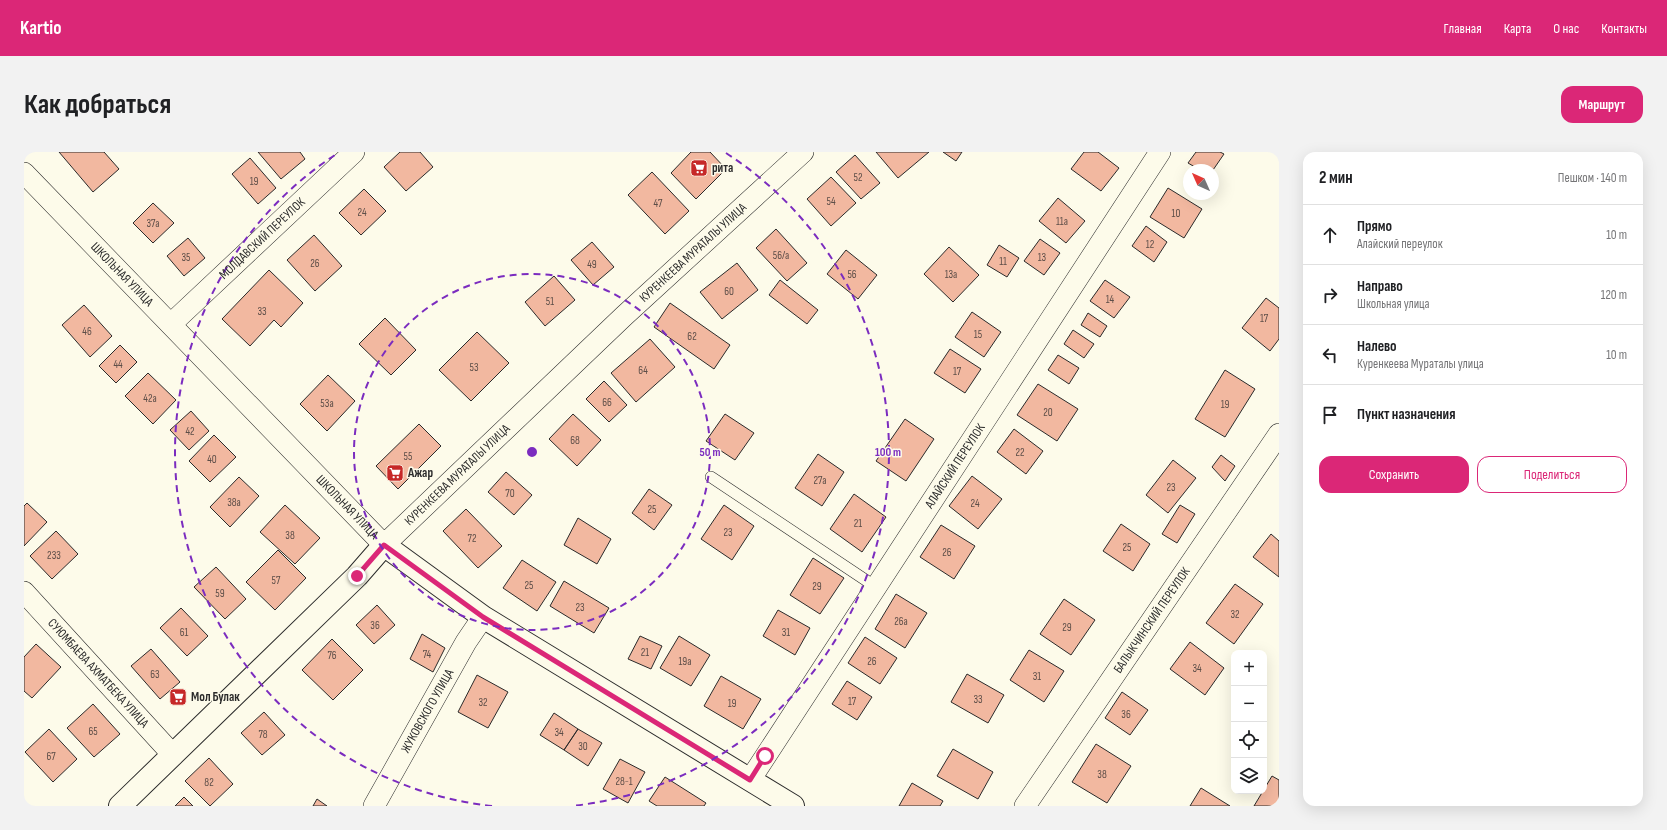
<!DOCTYPE html>
<html lang="ru">
<head>
<meta charset="utf-8">
<style>
	body { margin:0; font-family:"Sofia Sans Condensed",sans-serif; background:#f2f2f2; color:#202124 }
	.controls { position:absolute; right:12px; bottom:12px; display:grid; overflow:hidden; border-radius:8px; box-shadow:0 4px 16px #0002 }
	.controls button { width:36px; height:36px; display:grid; place-items:center; padding:0; border:0; border-bottom:1px solid #e0e0e0; background:#fff; color:#202124; font:20px sans-serif }
	.compass { position:absolute; left:1159px; top:12px; width:36px; height:36px; border-radius:50%; background:#fff; box-shadow:0 4px 16px #0002; rotate:315deg }
	.stop { position:absolute; width:12px; height:12px; margin:-9px; border:3px solid #db2777; border-radius:50%; background:#fff }
	.stop.end { background:#db2777; border-color:#fff; box-shadow:0 1px 4px #0008 }
	.list { margin:0; padding:0; list-style:none }
	h2 { display:flex; justify-content:space-between; align-items:center; height:52px; margin:0; padding:0 16px; font-size:17px }
	h2 small { font-size:13px; font-weight:400; color:#757577 }
	.list li { display:grid; grid-template-columns:26px 1fr auto; gap:12px; align-items:center; box-sizing:border-box; height:60px; padding:0 16px; border-top:1px solid #e0e0e0 }
	.list b { display:block; font-size:15px; white-space:nowrap }
	.list p { margin:0; font-size:13px; white-space:nowrap; color:#757577 }
	.list em { font-size:13px; font-style:normal; color:#757577 }
	.actions { display:flex; gap:8px; padding:12px 16px }
	.actions a { flex:1; padding:9px 0; border:1px solid #db2777; border-radius:12px; text-align:center; font-size:14px; color:#db2777 }
	.actions .main { background:#db2777; color:#fff }
	.icon { flex:none; width:22px; height:22px; fill:none; stroke:currentColor; stroke-width:2; stroke-linecap:round; stroke-linejoin:round }
	.map { position:relative; flex:none; width:1255px; height:654px; overflow:hidden; border-radius:12px }
	header { display:flex; align-items:center; gap:24px; box-sizing:border-box; height:56px; padding:0 20px; background:#db2777; color:#fff }
	header strong { font-size:19px }
	nav { display:flex; gap:22px; margin-inline-start:auto; font-size:14px }
	.intro { display:flex; align-items:center; justify-content:space-between; box-sizing:border-box; height:96px; padding:0 24px }
	h1 { margin:0; font-size:28px }
	.button { padding:10px 18px; border-radius:12px; background:#db2777; color:#fff; font-size:14px; font-weight:700 }
	main { display:flex; gap:24px; padding:0 24px }
	aside { flex:1; background:#fff; border-radius:12px; box-shadow:0 4px 16px #0002 }
	.map>svg:first-child { display:block }
	.building { fill:#f2b8a0; stroke:#2b2b2b }
	.lines { fill:none; stroke-linecap:round; stroke-linejoin:round }
	.service-casing { stroke:#2b2b2b; stroke-width:12 }
	.minor-casing { stroke:#2b2b2b; stroke-width:22 }
	.tertiary-casing { stroke:#2b2b2b; stroke-width:24 }
	.service { stroke:#fdfbea; stroke-width:11 }
	.minor { stroke:#fdfbea; stroke-width:21 }
	.tertiary { stroke:#fdfbea; stroke-width:22 }
	.route { stroke:#db2777; stroke-width:5 }
	.ring { fill:none; stroke:#7b2cbf; stroke-width:2; stroke-dasharray:7 5 }
	.labels { text-anchor:middle; dominant-baseline:central; stroke-width:3; stroke-linejoin:round; paint-order:stroke }
	.number-label { font-size:11px; fill:#5d4e48 }
	.poi-label { font-size:13px; font-weight:bold; fill:#2b2b2b; stroke:#fdfbea; text-anchor:start }
	.street-label { font-size:13px; fill:#2b2b2b; stroke:#fdfbea }
	.centre { fill:#7b2cbf; stroke:#fdfbea; stroke-width:2 }
	.ring-label { font-size:12px; text-anchor:middle; font-weight:bold; fill:#7b2cbf; stroke:#fdfbea; stroke-width:3; stroke-linejoin:round; paint-order:stroke }
</style>
</head>
<body>
<header>
<strong>Kartio</strong>
<nav><a>Главная</a><a>Карта</a><a>О нас</a><a>Контакты</a></nav>
</header>
<div class="intro"><h1>Как добраться</h1><a class="button">Маршрут</a></div>
<main>
<div class="map">
<svg width="1255" height="654" viewBox="0 0 1255 654">
	<rect width="100%" height="100%" fill="#fdfbea"/>
	<!-- building -->
	<path class="building" d="M 35,0 L 80,0 L 95,17 L 69,40 Z
		M 234,0 L 276,0 L 281,7 L 257,27 Z
		M 376,0 L 396,0 L 409,15 L 382,39 L 360,15 Z
		M 667,0 L 686,0 L 702,17 L 672,47 L 647,21 Z
		M 852,0 L 905,0 L 874,26 Z
		M 919,0 L 938,0 L 932,9 Z
		M 1060,0 L 1074,0 L 1095,16 L 1077,39 L 1047,17 Z
		M 1172,0 L 1196,0 L 1200,2 L 1189,18 L 1176,18 L 1164,11 Z
		M 831,3 L 856,31 L 837,47 L 812,20 Z
		M 226,6 L 252,36 L 234,52 L 208,22 Z
		M 628,20 L 665,59 L 641,82 L 604,43 Z
		M 807,25 L 832,51 L 807,74 L 783,47 Z
		M 1144,36 L 1178,57 L 1160,86 L 1126,65 Z
		M 340,37 L 362,59 L 337,83 L 315,61 Z
		M 1034,46 L 1061,69 L 1042,91 L 1015,69 Z
		M 129,51 L 150,71 L 129,91 L 109,71 Z
		M 1122,74 L 1143,90 L 1130,110 L 1108,94 Z
		M 752,77 L 783,111 L 763,129 L 732,96 Z
		M 290,83 L 318,114 L 291,139 L 263,108 Z
		M 164,86 L 181,106 L 160,124 L 143,104 Z
		M 1016,87 L 1036,101 L 1020,123 L 1000,109 Z
		M 568,90 L 590,115 L 569,133 L 547,108 Z
		M 975,93 L 995,106 L 983,125 L 963,113 Z
		M 925,95 L 955,123 L 929,150 L 900,122 Z
		M 822,98 L 853,123 L 834,147 L 803,122 Z
		M 713,111 L 734,138 L 698,167 L 676,140 Z
		M 245,118 L 279,151 L 257,175 L 250,168 L 226,194 L 198,167 Z
		M 530,124 L 551,148 L 521,174 L 501,150 Z
		M 756,128 L 794,158 L 783,172 L 745,143 Z
		M 1081,128 L 1106,145 L 1090,166 L 1066,149 Z
		M 1242,146 L 1255,156 L 1255,187 L 1246,199 L 1218,176 Z
		M 646,151 L 706,193 L 690,217 L 630,175 Z
		M 60,153 L 88,184 L 66,205 L 38,173 Z
		M 948,160 L 977,180 L 960,205 L 931,185 Z
		M 1064,161 L 1083,174 L 1076,185 L 1057,173 Z
		M 361,166 L 392,198 L 367,223 L 335,192 Z
		M 1049,178 L 1070,192 L 1060,206 L 1040,192 Z
		M 453,180 L 485,211 L 447,249 L 415,218 Z
		M 626,187 L 651,215 L 612,250 L 587,221 Z
		M 96,193 L 113,210 L 92,231 L 75,214 Z
		M 926,197 L 957,217 L 941,241 L 910,221 Z
		M 1034,203 L 1055,216 L 1045,232 L 1024,218 Z
		M 1201,218 L 1231,237 L 1201,285 L 1171,267 Z
		M 124,221 L 152,248 L 129,272 L 101,244 Z
		M 304,223 L 331,249 L 303,279 L 276,252 Z
		M 580,229 L 603,253 L 585,270 L 562,247 Z
		M 1014,232 L 1054,257 L 1033,289 L 993,263 Z
		M 167,259 L 185,279 L 165,298 L 146,278 Z
		M 549,262 L 577,288 L 553,314 L 525,287 Z
		M 701,262 L 730,281 L 711,308 L 682,289 Z
		M 881,267 L 910,287 L 882,329 L 852,309 Z
		M 395,272 L 417,294 L 374,337 L 352,314 Z
		M 990,277 L 1019,299 L 1002,322 L 973,300 Z
		M 190,283 L 212,305 L 186,330 L 165,309 Z
		M 794,302 L 820,320 L 798,354 L 771,336 Z
		M 1197,303 L 1211,314 L 1201,329 L 1188,315 Z
		M 1149,308 L 1172,326 L 1144,361 L 1122,343 Z
		M 482,320 L 508,343 L 490,363 L 464,340 Z
		M 948,324 L 978,347 L 954,377 L 925,354 Z
		M 215,325 L 235,344 L 206,375 L 186,355 Z
		M 625,337 L 648,353 L 630,378 L 608,361 Z
		M 830,342 L 862,365 L 838,400 L 806,377 Z
		M 3,351 L 23,370 L 0,394 L 0,354 Z
		M 261,353 L 296,386 L 271,412 L 236,380 Z
		M 700,353 L 730,374 L 708,408 L 677,387 Z
		M 1156,353 L 1171,362 L 1153,391 L 1138,382 Z
		M 442,357 L 478,394 L 454,416 L 419,379 Z
		M 554,366 L 587,387 L 573,412 L 540,393 Z
		M 1097,372 L 1126,392 L 1109,419 L 1079,399 Z
		M 917,373 L 951,394 L 930,427 L 896,405 Z
		M 32,379 L 54,402 L 28,427 L 6,404 Z
		M 1247,382 L 1255,389 L 1255,425 L 1229,405 Z
		M 254,398 L 282,426 L 251,458 L 222,430 Z
		M 789,406 L 820,426 L 796,462 L 766,443 Z
		M 498,408 L 532,430 L 513,459 L 479,436 Z
		M 192,415 L 222,447 L 201,467 L 170,435 Z
		M 540,429 L 585,456 L 570,481 L 526,454 Z
		M 1211,432 L 1239,452 L 1210,492 L 1182,471 Z
		M 872,442 L 903,461 L 881,496 L 851,477 Z
		M 1040,447 L 1071,468 L 1047,503 L 1016,482 Z
		M 353,453 L 371,473 L 350,492 L 332,473 Z
		M 157,456 L 184,484 L 163,504 L 136,476 Z
		M 754,458 L 786,476 L 771,503 L 739,484 Z
		M 398,482 L 421,496 L 409,520 L 386,507 Z
		M 616,484 L 638,494 L 627,517 L 604,507 Z
		M 655,484 L 686,503 L 667,534 L 636,516 Z
		M 841,485 L 873,506 L 856,532 L 824,511 Z
		M 308,487 L 339,518 L 309,548 L 278,518 Z
		M 1166,490 L 1200,516 L 1181,543 L 1146,517 Z
		M 12,492 L 37,515 L 8,546 L 0,539 L 0,505 Z
		M 127,497 L 156,530 L 136,547 L 107,514 Z
		M 1005,498 L 1040,519 L 1020,550 L 986,528 Z
		M 943,522 L 980,543 L 964,571 L 927,550 Z
		M 453,523 L 484,540 L 464,576 L 434,560 Z
		M 697,524 L 737,547 L 719,577 L 680,554 Z
		M 823,529 L 848,545 L 833,568 L 808,552 Z
		M 1098,540 L 1124,558 L 1106,583 L 1081,566 Z
		M 69,552 L 96,582 L 70,605 L 43,576 Z
		M 240,560 L 261,583 L 238,603 L 217,581 Z
		M 530,561 L 554,577 L 540,598 L 516,583 Z
		M 25,577 L 53,607 L 29,630 L 1,600 Z
		M 554,577 L 578,591 L 564,614 L 540,598 Z
		M 1072,592 L 1107,614 L 1083,651 L 1048,630 Z
		M 929,597 L 969,620 L 954,647 L 913,624 Z
		M 185,606 L 209,632 L 186,654 L 161,629 Z
		M 596,607 L 621,620 L 604,651 L 579,637 Z
		M 1248,624 L 1255,628 L 1255,654 L 1230,654 Z
		M 641,625 L 682,651 L 680,654 L 633,654 L 625,649 Z
		M 888,631 L 919,649 L 916,654 L 875,654 Z
		M 1177,636 L 1206,654 L 1166,654 Z
		M 160,645 L 169,654 L 151,654 Z
		M 293,647 L 303,654 L 289,654 Z"/>
	<g class="lines">
		<defs>
			<path id="service" d="M 687,325 L 852,435"/>
			<g id="minor">
				<path id="s1" d="M 0,21 L 360,393 L 600,164 L 779,0"/>
				<path id="s2" d="M 147,172 L 330,0"/>
				<path id="s3" d="M 0,440 L 149,603"/>
				<path id="s4" d="M 726,628 L 1136,0"/>
				<path id="s5" d="M 350,654 L 442,490 L 459,465"/>
				<path id="s6" d="M 1001,654 L 1255,282"/>
			</g>
			<path id="tertiary" d="M 96,654 L 333,424 L 360,393 L 459,465 L 769,654"/>
		</defs>
		<!-- service casing -->
		<use href="#service" class="service-casing"/>
		<!-- minor casing -->
		<use href="#minor" class="minor-casing"/>
		<!-- tertiary casing -->
		<use href="#tertiary" class="tertiary-casing"/>
		<!-- service -->
		<use href="#service" class="service"/>
		<!-- minor -->
		<use href="#minor" class="minor"/>
		<!-- tertiary -->
		<use href="#tertiary" class="tertiary"/>
	</g>
	<g class="lines">
		<!-- route -->
		<path class="route" d="M 333,424 L 360,393 L 459,465 L 726,628 L 741,604"/>
	</g>
	<!-- distance rings -->
	<g class="ring">
		<circle cx="508" cy="300" r="178"/>
		<path d="M468 654A356 356 0 0 1 314 1M702 1A356 356 0 0 1 548 654"/>
	</g>
	<!-- icons -->
	<defs>
		<symbol id="supermarket-square" viewBox="-11 -11 22 22"><rect x="-9" y="-9" width="18" height="18" rx="4" fill="#c62828" stroke="#fdfbea"/><path d="M-6-5.5h2.5l.6 2H6L4.5 2H-2.5L-4.4-4H-6ZM-1.5 3.2a1.3 1.3 0 1 0 .1 0ZM3 3.2a1.3 1.3 0 1 0 .1 0Z" fill="#fff"/></symbol>
	</defs>
	<g fill-rule="evenodd">
		<use href="#supermarket-square" x="665" y="6" width="20" height="20"/>
		<use href="#supermarket-square" x="361" y="311" width="20" height="20"/>
		<use href="#supermarket-square" x="144" y="535" width="20" height="20"/>
	</g>
	<g class="labels">
		<!-- number labels -->
		<g class="number-label">
			<text x="834" y="25">52</text>
			<text x="230" y="29">19</text>
			<text x="807" y="49">54</text>
			<text x="634" y="51">47</text>
			<text x="338" y="60">24</text>
			<text x="1152" y="61">10</text>
			<text x="1038" y="69">11а</text>
			<text x="129" y="71">37а</text>
			<text x="1126" y="92">12</text>
			<text x="757" y="103">56/a</text>
			<text x="162" y="105">35</text>
			<text x="1018" y="105">13</text>
			<text x="979" y="109">11</text>
			<text x="291" y="111">26</text>
			<text x="568" y="112">49</text>
			<text x="828" y="122">56</text>
			<text x="927" y="122">13а</text>
			<text x="705" y="139">60</text>
			<text x="1086" y="147">14</text>
			<text x="526" y="149">51</text>
			<text x="238" y="159">33</text>
			<text x="1240" y="166">17</text>
			<text x="63" y="179">46</text>
			<text x="954" y="182">15</text>
			<text x="668" y="184">62</text>
			<text x="94" y="212">44</text>
			<text x="450" y="215">53</text>
			<text x="619" y="218">64</text>
			<text x="933" y="219">17</text>
			<text x="126" y="246">42а</text>
			<text x="583" y="250">66</text>
			<text x="303" y="251">53a</text>
			<text x="1201" y="252">19</text>
			<text x="1024" y="260">20</text>
			<text x="166" y="279">42</text>
			<text x="551" y="288">68</text>
			<text x="996" y="300">22</text>
			<text x="384" y="304">55</text>
			<text x="188" y="307">40</text>
			<text x="796" y="328">27а</text>
			<text x="1147" y="335">23</text>
			<text x="486" y="341">70</text>
			<text x="210" y="350">38а</text>
			<text x="951" y="351">24</text>
			<text x="628" y="357">25</text>
			<text x="834" y="371">21</text>
			<text x="704" y="380">23</text>
			<text x="266" y="383">38</text>
			<text x="448" y="386">72</text>
			<text x="1103" y="395">25</text>
			<text x="923" y="400">26</text>
			<text x="30" y="403">233</text>
			<text x="252" y="428">57</text>
			<text x="505" y="433">25</text>
			<text x="793" y="434">29</text>
			<text x="196" y="441">59</text>
			<text x="556" y="455">23</text>
			<text x="1211" y="462">32</text>
			<text x="877" y="469">26а</text>
			<text x="351" y="473">36</text>
			<text x="1043" y="475">29</text>
			<text x="160" y="480">61</text>
			<text x="762" y="480">31</text>
			<text x="621" y="500">21</text>
			<text x="403" y="502">74</text>
			<text x="308" y="503">76</text>
			<text x="661" y="509">19а</text>
			<text x="848" y="509">26</text>
			<text x="1173" y="516">34</text>
			<text x="131" y="522">63</text>
			<text x="1013" y="524">31</text>
			<text x="954" y="547">33</text>
			<text x="828" y="549">17</text>
			<text x="459" y="550">32</text>
			<text x="708" y="551">19</text>
			<text x="1102" y="562">36</text>
			<text x="69" y="579">65</text>
			<text x="535" y="580">34</text>
			<text x="239" y="582">78</text>
			<text x="559" y="594">30</text>
			<text x="27" y="604">67</text>
			<text x="1078" y="622">38</text>
			<text x="600" y="629">28-1</text>
			<text x="185" y="630">82</text>
		</g>
		<!-- poi labels -->
		<g class="poi-label">
			<text x="688" y="16">рита</text>
			<text x="384" y="321">Ажар</text>
			<text x="167" y="545">Мол Булак</text>
		</g>
		<!-- street labels -->
		<g class="street-label">
			<text stroke="none"><textPath href="#s2" startOffset="125">МОЛДАВСКИЙ ПЕРЕУЛОК</textPath></text>
			<text stroke="none"><textPath href="#s1" startOffset="943">КУРЕНКЕЕВА МУРАТАЛЫ УЛИЦА</textPath></text>
			<text stroke="none"><textPath href="#s1" startOffset="141">ШКОЛЬНАЯ УЛИЦА</textPath></text>
			<text stroke="none"><textPath href="#s4" startOffset="375">АЛАЙСКИЙ ПЕРЕУЛОК</textPath></text>
			<text stroke="none"><textPath href="#s1" startOffset="619">КУРЕНКЕЕВА МУРАТАЛЫ УЛИЦА</textPath></text>
			<text stroke="none"><textPath href="#s1" startOffset="465">ШКОЛЬНАЯ УЛИЦА</textPath></text>
			<text stroke="none"><textPath href="#s6" startOffset="225">БАЛЫКЧИНСКИЙ ПЕРЕУЛОК</textPath></text>
			<text stroke="none"><textPath href="#s3" startOffset="110">СУЮМБАЕВА АХМАТБЕКА УЛИЦА</textPath></text>
			<text stroke="none"><textPath href="#s5" startOffset="109">ЖУКОВСКОГО УЛИЦА</textPath></text>
		</g>
	</g>
	<circle cx="508" cy="300" r="6" class="centre"/>
	<g class="ring-label">
		<text x="686" y="304">50 m</text>
		<text x="864" y="304">100 m</text>
	</g>
</svg>
<div class="controls">
<button>+</button>
<button>−</button>
<button><svg class="icon" aria-label="locate" viewBox="0 0 24 24"><circle cx="12" cy="12" r="6"/><path d="M12 2v4M12 18v4M2 12h4M18 12h4"/></svg></button>
<button><svg class="icon" aria-label="layers" viewBox="0 0 24 24"><path d="M12 4l9 5-9 5-9-5zM3 14l9 5 9-5"/></svg></button>
</div>
<svg class="compass" viewBox="-18 -18 36 36"><path d="M0-13l5 13h-10z" fill="#e53935"/><path d="M0 13l5-13h-10z" fill="#757577"/></svg>
<div class="stop" style="left:741px;top:604px"></div>
<div class="stop end" style="left:333px;top:424px"></div>
</div>
<aside>
<h2>2 мин<small>Пешком · 140 m</small></h2>
<ul class="list">
<li><svg class="icon" aria-label="ahead" viewBox="0 0 24 24"><path d="M12 20V5M6 11l6-6 6 6"/></svg><div><b>Прямо</b><p>Алайский переулок</p></div><em>10 m</em></li>
<li><svg class="icon" aria-label="right" viewBox="0 0 24 24"><path d="M7 20v-9h11M14 6l5 5-5 5"/></svg><div><b>Направо</b><p>Школьная улица</p></div><em>120 m</em></li>
<li><svg class="icon" aria-label="left" viewBox="0 0 24 24"><path d="M17 20v-9H6M10 6l-5 5 5 5"/></svg><div><b>Налево</b><p>Куренкеева Мураталы улица</p></div><em>10 m</em></li>
<li><svg class="icon" aria-label="arrive" viewBox="0 0 24 24"><path d="M6 21V4h12l-3 4 3 4H6"/></svg><div><b>Пункт назначения</b></div></li>
</ul>
<div class="actions"><a class="main">Сохранить</a><a>Поделиться</a></div>
</aside>
</main>
</body>
</html>
